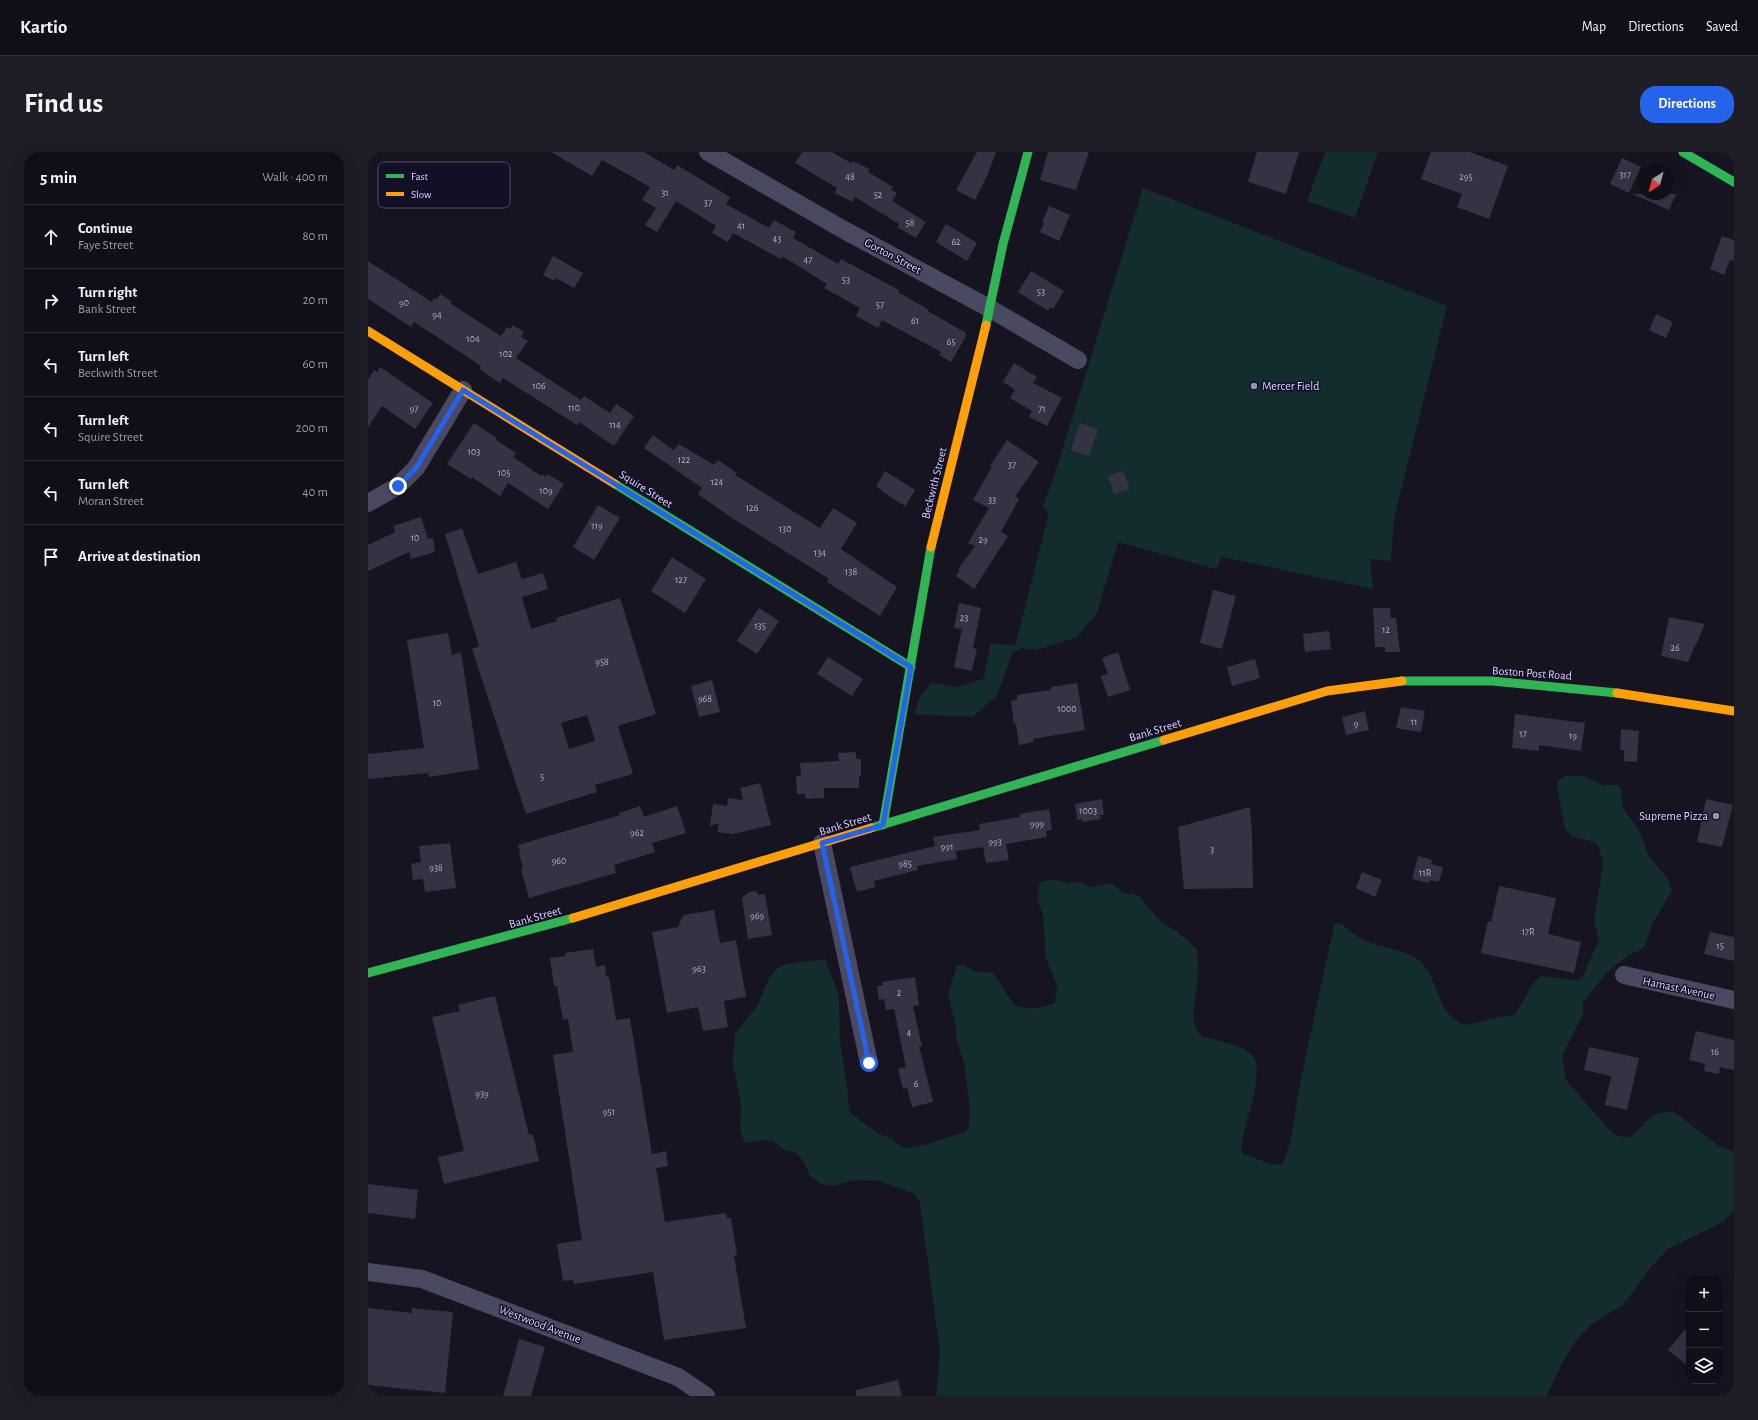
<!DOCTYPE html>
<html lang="en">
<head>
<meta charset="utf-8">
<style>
	body { margin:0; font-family:"Alegreya Sans",sans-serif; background:#1e1d26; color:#f1f3f6 }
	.controls { position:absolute; right:12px; bottom:12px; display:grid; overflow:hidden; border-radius:8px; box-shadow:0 4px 16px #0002 }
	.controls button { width:36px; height:36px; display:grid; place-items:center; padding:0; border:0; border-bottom:1px solid #302f38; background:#100f19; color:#f1f3f6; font:20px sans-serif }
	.compass { position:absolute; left:1270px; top:12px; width:36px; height:36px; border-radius:50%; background:#100f19; box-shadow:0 4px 16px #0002; rotate:216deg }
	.stop { position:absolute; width:12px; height:12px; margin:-9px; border:3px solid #2563eb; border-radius:50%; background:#fff }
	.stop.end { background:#2563eb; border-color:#fff; box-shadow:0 1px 4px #0008 }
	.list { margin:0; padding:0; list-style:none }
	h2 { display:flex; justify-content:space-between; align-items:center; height:52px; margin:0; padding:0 16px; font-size:17px }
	h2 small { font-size:13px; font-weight:400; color:#9c9ca2 }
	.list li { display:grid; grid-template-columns:26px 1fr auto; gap:12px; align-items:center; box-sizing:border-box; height:64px; padding:0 16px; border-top:1px solid #302f38 }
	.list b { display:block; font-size:15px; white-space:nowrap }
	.list p { margin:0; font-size:13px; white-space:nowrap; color:#9c9ca2 }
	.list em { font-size:13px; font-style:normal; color:#9c9ca2 }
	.icon { flex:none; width:22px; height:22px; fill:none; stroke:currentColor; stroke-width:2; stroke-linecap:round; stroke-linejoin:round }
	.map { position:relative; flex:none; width:1366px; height:1244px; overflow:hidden; border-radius:16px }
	header { display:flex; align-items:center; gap:24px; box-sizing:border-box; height:56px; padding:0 20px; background:#100f19; border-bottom:1px solid #302f38 }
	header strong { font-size:19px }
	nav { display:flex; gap:22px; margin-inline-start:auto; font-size:14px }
	.intro { display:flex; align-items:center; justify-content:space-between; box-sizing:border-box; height:96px; padding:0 24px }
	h1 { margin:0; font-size:28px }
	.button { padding:10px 18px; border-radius:16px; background:#2563eb; color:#fff; font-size:14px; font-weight:700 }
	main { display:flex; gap:24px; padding:0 24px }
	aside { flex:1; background:#100f19; border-radius:16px; box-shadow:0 4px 16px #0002 }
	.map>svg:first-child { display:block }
	.green { fill:#132c2d }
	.building { fill:#343243; fill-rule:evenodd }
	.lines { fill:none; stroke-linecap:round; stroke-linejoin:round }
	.street { stroke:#4a4962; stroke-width:18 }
	.fast { stroke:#30b455; stroke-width:9 }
	.slow { stroke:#ff9f0a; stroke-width:9 }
	.route { stroke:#2563eb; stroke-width:5 }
	.poi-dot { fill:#9591b1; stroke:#130f26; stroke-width:1.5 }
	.labels { text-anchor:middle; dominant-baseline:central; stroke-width:3; stroke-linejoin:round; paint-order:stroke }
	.number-label { font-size:10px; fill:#b0acd0 }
	.street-label { font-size:12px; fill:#d9d4ff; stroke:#130f26 }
	.poi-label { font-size:12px; fill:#d9d4ff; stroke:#130f26; text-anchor:start }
	.key { fill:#130f26; stroke:#4e4a67; stroke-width:1 }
	.key-label { font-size:11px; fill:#d9d4ff }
</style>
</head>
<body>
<header>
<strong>Kartio</strong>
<nav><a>Map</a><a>Directions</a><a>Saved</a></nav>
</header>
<div class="intro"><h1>Find us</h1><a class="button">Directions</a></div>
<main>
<aside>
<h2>5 min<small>Walk · 400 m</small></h2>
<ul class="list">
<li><svg class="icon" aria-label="ahead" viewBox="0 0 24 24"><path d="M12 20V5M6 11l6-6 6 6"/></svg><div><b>Continue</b><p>Faye Street</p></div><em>80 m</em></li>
<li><svg class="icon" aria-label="right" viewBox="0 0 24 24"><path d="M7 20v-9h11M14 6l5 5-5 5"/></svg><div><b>Turn right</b><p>Bank Street</p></div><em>20 m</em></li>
<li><svg class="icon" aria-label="left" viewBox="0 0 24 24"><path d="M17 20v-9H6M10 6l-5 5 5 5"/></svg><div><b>Turn left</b><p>Beckwith Street</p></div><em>60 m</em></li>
<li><svg class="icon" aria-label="left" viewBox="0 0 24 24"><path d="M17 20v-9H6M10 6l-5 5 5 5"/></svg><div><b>Turn left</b><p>Squire Street</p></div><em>200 m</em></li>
<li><svg class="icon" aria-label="left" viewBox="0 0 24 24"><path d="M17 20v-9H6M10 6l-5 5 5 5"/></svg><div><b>Turn left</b><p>Moran Street</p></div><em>40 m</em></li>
<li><svg class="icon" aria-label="arrive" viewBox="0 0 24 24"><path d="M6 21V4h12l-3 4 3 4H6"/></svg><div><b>Arrive at destination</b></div></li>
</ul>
</aside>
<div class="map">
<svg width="1366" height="1244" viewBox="0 0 1366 1244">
	<rect width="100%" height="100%" fill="#161421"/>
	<!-- green -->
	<path class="green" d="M 957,0 L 1010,0 L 987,66 L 939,49 Z
		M 775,36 L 1079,154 L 1026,367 L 1023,409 L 1002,407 L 1005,437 L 854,405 L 848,417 L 750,390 L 729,461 L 709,485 L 669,498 L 654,496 L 645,500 L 629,543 L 605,565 L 546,562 L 552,545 L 563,531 L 589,535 L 615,527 L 623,491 L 647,494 L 681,361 L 675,355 L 689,315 Z
		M 1197,624 L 1215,624 L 1236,633 L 1249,633 L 1253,637 L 1255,655 L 1272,680 L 1280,703 L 1300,727 L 1304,739 L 1285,770 L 1277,793 L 1273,798 L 1262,802 L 1238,821 L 1215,851 L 1215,862 L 1194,904 L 1198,928 L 1244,981 C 1266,992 1266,980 1281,967 C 1288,961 1297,960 1305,959 L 1352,995 L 1366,1000 L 1366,1059 L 1355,1070 L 1300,1097 L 1284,1114 L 1255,1153 L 1224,1172 L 1207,1190 L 1194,1211 L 1179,1244 L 568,1244 L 572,1200 L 552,1051 L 546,1042 L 512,1029 L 487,1028 L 463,1034 L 451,1031 L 442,1024 L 435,1008 L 426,1000 L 415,997 L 405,989 L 393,988 L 381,991 L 376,989 L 372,978 L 373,953 L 365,912 L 367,882 L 389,854 L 401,826 L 408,817 L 419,812 L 457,807 L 471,844 L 472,889 L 480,942 L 481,960 L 511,982 L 523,986 L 533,994 L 539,996 L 557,993 L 597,980 L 601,975 L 602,957 L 596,911 L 589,889 L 587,871 L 580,842 L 589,814 L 595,813 L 607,819 L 625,821 L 646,853 C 661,860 673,855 687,851 L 689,833 L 678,807 L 675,763 L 669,746 L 671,733 L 675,729 L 688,728 L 699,731 L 711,730 L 722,735 L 740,732 L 746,733 L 755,741 L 766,742 L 772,745 L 791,768 L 810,780 L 829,797 C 830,806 830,816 830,826 C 829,843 819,870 833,884 C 849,889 872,892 884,903 C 898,916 877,972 874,989 C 873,993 874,997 874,1001 L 902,1012 L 914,1013 C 925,991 926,966 930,942 C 941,886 954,830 966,774 L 968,771 L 973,771 C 979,776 986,783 993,787 C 1011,796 1037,796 1053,810 C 1070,827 1069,860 1093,871 C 1103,875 1113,869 1123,867 C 1130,865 1139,864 1147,863 L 1164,833 L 1172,824 L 1208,828 L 1214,827 L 1231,787 L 1226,769 L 1235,711 L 1230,693 C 1219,685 1206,689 1197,677 L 1189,633 L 1192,627 Z"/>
	<!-- building -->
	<path class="building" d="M 183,0 L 276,0 L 306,18 L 309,13 L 362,45 L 358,52 L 401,76 L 406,68 L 428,80 L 425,86 L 470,112 L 473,107 L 531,138 L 530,140 L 561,158 L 560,159 L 598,181 L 597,186 L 583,210 L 571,203 L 573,200 L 514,168 L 510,176 L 488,164 L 492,156 L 456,136 L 459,132 L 414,104 L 413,107 L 365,81 L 360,90 L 344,81 L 348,74 L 308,49 L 289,80 L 277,73 L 288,56 L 274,48 L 282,35 L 234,8 L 224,24 Z
		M 434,0 L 464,0 L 483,11 L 485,9 L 501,17 L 500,20 L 525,35 L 523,38 L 529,41 L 524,49 L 558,70 L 548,86 L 529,75 L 531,72 L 487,45 L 484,50 L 467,41 L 469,36 L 427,11 Z
		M 609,0 L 628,0 L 620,22 L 607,48 L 588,38 Z
		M 680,0 L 721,0 L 708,38 L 672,28 Z
		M 889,0 L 931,0 L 918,42 L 880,30 Z
		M 1063,0 L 1102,0 L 1140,14 L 1121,67 L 1089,55 L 1094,42 L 1053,27 Z
		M 1254,6 L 1273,15 L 1261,41 L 1242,32 Z
		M 1264,42 L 1308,42 L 1301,58 Z
		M 681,54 L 702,63 L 691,89 L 672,80 L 676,71 L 674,70 Z
		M 578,72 L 609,91 L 599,109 L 568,90 Z
		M 1354,84 L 1366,88 L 1366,109 L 1362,108 L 1356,123 L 1342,117 Z
		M 185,104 L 215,121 L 206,136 L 188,126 L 186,129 L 175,123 Z
		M 0,109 L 64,150 L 66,146 L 69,147 L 72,142 L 84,150 L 83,152 L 133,184 L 139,175 L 142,177 L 145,173 L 156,180 L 153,185 L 160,189 L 148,206 L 213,248 L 216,244 L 242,261 L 248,252 L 266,264 L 246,294 L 211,270 L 209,273 L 135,226 L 132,231 L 111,217 L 113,214 L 46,170 L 43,175 L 0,147 Z
		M 663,119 L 696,139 L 685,157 L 682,155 L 680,159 L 650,140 Z
		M 1288,162 L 1305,170 L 1298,186 L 1281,178 Z
		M 646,211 L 669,225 L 665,231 L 694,246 L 679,274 L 661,265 L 664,259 L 642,246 L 647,238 L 635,230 Z
		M 12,215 L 65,251 L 47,277 L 14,254 L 0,275 L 0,228 L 6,218 L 9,220 Z
		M 106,271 L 129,286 L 128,288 L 148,301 L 145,305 L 173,324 L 174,322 L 178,325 L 180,322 L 196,332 L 180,357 L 140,331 L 132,344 L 104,325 L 103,327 L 79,312 Z
		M 712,271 L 730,277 L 721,304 L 703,298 Z
		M 285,283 L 305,298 L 311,292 L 346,313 L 350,308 L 369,321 L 367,323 L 452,376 L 465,356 L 489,371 L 473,397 L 529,435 L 512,464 L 459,430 L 461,427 L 364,366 L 330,342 L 334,336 L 276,296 Z
		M 639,288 L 671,310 L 647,345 L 651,347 L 633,380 L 640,384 L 606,437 L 588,424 L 592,418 L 590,417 L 607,394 L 600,391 L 621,356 L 605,348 L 624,315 L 622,314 Z
		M 517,319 L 547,338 L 537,354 L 513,339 L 514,338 L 508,334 Z
		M 755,319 L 762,337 L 746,342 L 740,324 Z
		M 230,353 L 252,366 L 226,408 L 205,395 Z
		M 53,365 L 60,387 L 65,386 L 67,400 L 43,407 L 41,400 L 0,419 L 0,393 L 27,380 L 25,374 Z
		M 94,376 L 110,422 L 148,410 L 154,427 L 175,421 L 180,437 L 154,445 L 163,477 L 189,469 L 188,466 L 252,446 L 288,562 L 250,574 L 265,622 L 227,633 L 229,640 L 158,662 L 104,497 L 111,494 L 77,382 ZM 219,563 L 227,589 L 201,597 L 193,571 Z
		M 304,405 L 338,427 L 317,461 L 283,439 Z
		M 845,438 L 868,444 L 854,497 L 832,491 Z
		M 591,451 L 613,456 L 605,496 L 609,497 L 604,519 L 586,515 L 594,477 L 586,476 Z
		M 391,456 L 411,469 L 389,502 L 369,489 Z
		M 1005,456 L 1022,456 L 1023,466 L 1028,466 L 1032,500 L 1017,500 L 1017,495 L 1007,495 Z
		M 1301,465 L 1337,472 L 1320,510 L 1293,504 Z
		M 961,479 L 963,497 L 937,500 L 935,482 Z
		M 80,481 L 84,503 L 93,500 L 111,617 L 61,625 L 60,621 L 0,627 L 0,602 L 56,596 L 39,488 Z
		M 750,500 L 762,538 L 740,545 L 733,524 L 740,522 L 734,506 Z
		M 460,505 L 495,527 L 484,544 L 449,522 Z
		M 887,507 L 892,526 L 864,534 L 859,515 Z
		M 344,528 L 352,560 L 331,565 L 323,534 Z
		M 709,531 L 717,578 L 665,587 L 666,590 L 651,593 L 648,572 L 646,572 L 643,549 L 649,548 L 649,543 L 683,538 L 683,535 Z
		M 1033,555 L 1057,559 L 1053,580 L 1028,576 Z
		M 997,559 L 1001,578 L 978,583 L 974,565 Z
		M 1147,562 L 1217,571 L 1213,599 L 1171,593 L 1171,599 L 1144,596 Z
		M 1253,577 L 1271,579 L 1269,610 L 1256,609 L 1256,598 L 1252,598 Z
		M 488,600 L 488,607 L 493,607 L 493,624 L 491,624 L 491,636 L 456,636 L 456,646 L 438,647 L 437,642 L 429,642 L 428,624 L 433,624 L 432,611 L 471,609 L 470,601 Z
		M 392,631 L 403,673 L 365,682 L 349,680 L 351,671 L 342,674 L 345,652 L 359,654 L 360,646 L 375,648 L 372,636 Z
		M 734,647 L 736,663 L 732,663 L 733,667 L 715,670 L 714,667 L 709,668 L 707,652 Z
		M 1338,647 L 1365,653 L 1354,695 L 1329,690 Z
		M 272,654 L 276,665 L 309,654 L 318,681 L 284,691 L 287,700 L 246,713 L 248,721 L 161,746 L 153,717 L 155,716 L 151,701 L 152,700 L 150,693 L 252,663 L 251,661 Z
		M 882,655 L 884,681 L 885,736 L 816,737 L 810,675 Z
		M 681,657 L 684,678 L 678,679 L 679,685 L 638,692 L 641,708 L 618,711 L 615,695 L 588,699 L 589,707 L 549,714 L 550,718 L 506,729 L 507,735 L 489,740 L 482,715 L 567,694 L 565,685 L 612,678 L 611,672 L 652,665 L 652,662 Z
		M 82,691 L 88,736 L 57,740 L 55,727 L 45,728 L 43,712 L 53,710 L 51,694 Z
		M 1050,704 L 1064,708 L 1063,712 L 1075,715 L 1071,730 L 1062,728 L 1061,731 L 1044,727 Z
		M 994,720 L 1014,728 L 1007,745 L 988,736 Z
		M 1131,734 L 1188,746 L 1180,782 L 1213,790 L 1206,821 L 1113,801 L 1120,769 L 1123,770 Z
		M 388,739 L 391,743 L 397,742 L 404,783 L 380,787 L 374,746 L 381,740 Z
		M 346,758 L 352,791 L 368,788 L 378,845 L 356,849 L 360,875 L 335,879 L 330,855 L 299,861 L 284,780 L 310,775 L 315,763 Z
		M 1342,780 L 1366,785 L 1366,809 L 1336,802 Z
		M 225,797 L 228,815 L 237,813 L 238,824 L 241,825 L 248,868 L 262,866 L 284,1002 L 298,999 L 300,1014 L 288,1016 L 297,1070 L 358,1061 L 359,1066 L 363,1066 L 369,1103 L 366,1104 L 378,1176 L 296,1188 L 285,1120 L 206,1132 L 205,1128 L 195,1129 L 189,1092 L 214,1088 L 185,903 L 205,900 L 200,867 L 195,868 L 189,834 L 186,834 L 182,806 L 198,804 L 197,801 Z
		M 547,825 L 551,853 L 545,854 L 554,894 L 551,894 L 565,950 L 544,955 L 539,936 L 535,937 L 530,917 L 538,915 L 526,857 L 518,858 L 516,847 L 511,848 L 509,834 L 515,833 L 514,830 Z
		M 127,844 L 161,983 L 165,982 L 171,1009 L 76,1032 L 70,1005 L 96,999 L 64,865 L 92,859 L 90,853 Z
		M 1328,879 L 1366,888 L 1366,918 L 1352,915 L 1351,922 L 1336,919 L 1337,912 L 1321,908 Z
		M 1221,895 L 1271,906 L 1259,958 L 1237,953 L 1243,924 L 1216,918 Z
		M 0,1032 L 50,1038 L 47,1067 L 0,1061 Z
		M 0,1156 L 44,1161 L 44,1156 L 85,1160 L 77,1241 L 0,1233 Z
		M 1321,1173 L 1321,1215 L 1300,1198 Z
		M 151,1187 L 177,1195 L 163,1244 L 135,1244 Z
		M 530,1228 L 534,1244 L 488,1244 L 488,1238 Z"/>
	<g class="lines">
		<!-- street -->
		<path class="street" d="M 340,0 L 476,78 L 621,156 L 710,208
			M 0,351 L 30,334 L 48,316 L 95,238
			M 454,691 L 501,911
			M 1256,823 L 1366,848
			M 0,1120 L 54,1127 L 310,1225 L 338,1244"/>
		<!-- fast -->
		<path class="fast" d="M 1315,0 L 1366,30
			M 618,173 L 635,92 L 660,0
			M 247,332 L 543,515
			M 1034,529 L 1124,529 L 1249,541
			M 515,673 L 563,395
			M 503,676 L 796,588
			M 0,821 L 205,766"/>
		<!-- slow -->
		<path class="slow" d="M 0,179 L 247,332
			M 563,395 L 618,173
			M 1249,541 L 1366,559
			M 796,588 L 959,539 L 1034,529
			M 205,766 L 503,676"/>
	</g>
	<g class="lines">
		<!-- route -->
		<path class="route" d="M 30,334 L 48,316 L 95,238 L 543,515 L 515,673 L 454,691 L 501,911"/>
	</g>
	<!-- markers -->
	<g class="poi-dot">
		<circle cx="886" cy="234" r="4"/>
		<circle cx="1348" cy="664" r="4"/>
	</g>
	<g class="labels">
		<!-- number labels -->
		<g class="number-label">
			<text x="1257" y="23">317</text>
			<text x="482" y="25">48</text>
			<text x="1098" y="25">295</text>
			<text x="297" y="41">31</text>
			<text x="510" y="43">52</text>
			<text x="340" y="51">37</text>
			<text x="542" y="71">58</text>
			<text x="373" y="74">41</text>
			<text x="409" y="87">43</text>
			<text x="588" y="90">62</text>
			<text x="440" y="108">47</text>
			<text x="478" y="128">53</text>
			<text x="673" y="140">53</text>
			<text x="36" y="151">90</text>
			<text x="512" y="153">57</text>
			<text x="69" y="163">94</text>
			<text x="547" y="169">61</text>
			<text x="105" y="187">104</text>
			<text x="583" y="190">65</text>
			<text x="138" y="202">102</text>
			<text x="171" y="234">106</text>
			<text x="206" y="256">110</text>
			<text x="46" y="257">97</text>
			<text x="674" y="257">71</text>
			<text x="247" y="273">114</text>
			<text x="106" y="300">103</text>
			<text x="316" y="308">122</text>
			<text x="644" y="313">37</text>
			<text x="136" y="321">105</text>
			<text x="349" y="330">124</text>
			<text x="178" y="339">109</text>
			<text x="624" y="348">33</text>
			<text x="384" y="356">126</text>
			<text x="229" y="374">119</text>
			<text x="417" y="377">130</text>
			<text x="47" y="386">10</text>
			<text x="615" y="388">29</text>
			<text x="452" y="401">134</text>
			<text x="483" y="420">138</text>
			<text x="313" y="428">127</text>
			<text x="596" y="466">23</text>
			<text x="392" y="474">135</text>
			<text x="1018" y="478">12</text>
			<text x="1307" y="496">26</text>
			<text x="234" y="510">958</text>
			<text x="337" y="547">968</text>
			<text x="69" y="551">10</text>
			<text x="699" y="557">1000</text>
			<text x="1046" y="570">11</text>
			<text x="988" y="572">9</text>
			<text x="1155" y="582">17</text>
			<text x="1205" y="584">19</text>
			<text x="174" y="625">5</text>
			<text x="720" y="659">1003</text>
			<text x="669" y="672">999</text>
			<text x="269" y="681">962</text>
			<text x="627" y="690">993</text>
			<text x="579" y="695">991</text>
			<text x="844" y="698">3</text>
			<text x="191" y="709">960</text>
			<text x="537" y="712">985</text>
			<text x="68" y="716">938</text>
			<text x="1057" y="721">11R</text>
			<text x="389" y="764">969</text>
			<text x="1160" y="780">17R</text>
			<text x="1352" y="794">15</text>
			<text x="331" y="817">963</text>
			<text x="531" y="841">2</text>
			<text x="541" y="881">4</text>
			<text x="1347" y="900">16</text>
			<text x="548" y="932">6</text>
			<text x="114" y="942">939</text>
			<text x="241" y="960">951</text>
		</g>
		<!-- street labels -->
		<g class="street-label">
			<text transform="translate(525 104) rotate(28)">Gorton Street</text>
			<text transform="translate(566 331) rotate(-76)">Beckwith Street</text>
			<text transform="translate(278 337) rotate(32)">Squire Street</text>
			<text transform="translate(1164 521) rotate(4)">Boston Post Road</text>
			<text transform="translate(787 578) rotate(-17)">Bank Street</text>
			<text transform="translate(477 672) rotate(-17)">Bank Street</text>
			<text transform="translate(167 765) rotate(-16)">Bank Street</text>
			<text transform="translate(1311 836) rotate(12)">Hamast Avenue</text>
			<text transform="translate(172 1172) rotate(21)">Westwood Avenue</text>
		</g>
		<!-- poi labels -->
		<g class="poi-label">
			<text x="894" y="234">Mercer Field</text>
			<text x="1340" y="664" text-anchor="end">Supreme Pizza</text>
		</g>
	</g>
	<!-- legend -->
	<rect x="10" y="10" width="132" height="46" rx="6" class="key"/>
	<rect x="18" y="22" width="18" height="4" fill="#30b455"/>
	<rect x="18" y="40" width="18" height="4" fill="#ff9f0a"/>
	<g class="key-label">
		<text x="43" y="28">Fast</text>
		<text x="43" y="46">Slow</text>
	</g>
</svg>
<div class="controls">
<button>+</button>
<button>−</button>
<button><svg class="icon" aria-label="layers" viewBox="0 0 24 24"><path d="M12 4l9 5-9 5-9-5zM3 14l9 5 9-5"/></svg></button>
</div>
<svg class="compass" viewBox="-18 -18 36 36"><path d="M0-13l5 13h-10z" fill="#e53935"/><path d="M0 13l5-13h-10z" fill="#9c9ca2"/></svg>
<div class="stop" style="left:501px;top:911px"></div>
<div class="stop end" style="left:30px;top:334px"></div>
</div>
</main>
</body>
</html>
